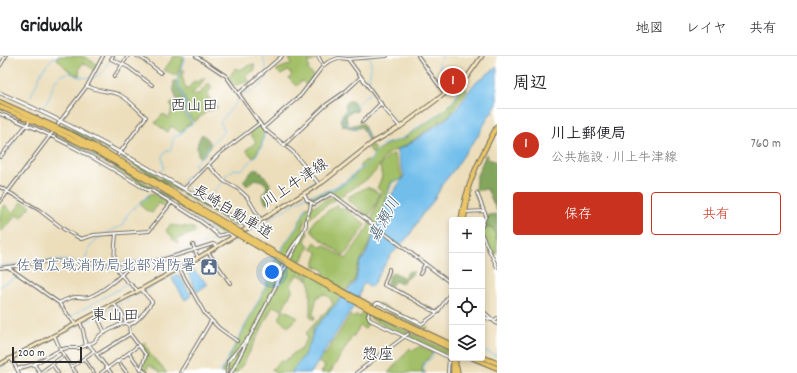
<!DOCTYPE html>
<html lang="ja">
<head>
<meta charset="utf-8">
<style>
	body { margin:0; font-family:Dekko,"Klee One",sans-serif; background:#f6f6f6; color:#202124 }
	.controls { position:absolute; right:12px; bottom:12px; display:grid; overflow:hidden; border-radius:4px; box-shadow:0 2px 6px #0003 }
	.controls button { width:36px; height:36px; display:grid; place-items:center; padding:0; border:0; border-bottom:1px solid #e0e0e0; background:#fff; color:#202124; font:20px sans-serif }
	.scale { position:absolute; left:12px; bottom:10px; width:70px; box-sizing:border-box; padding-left:4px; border:2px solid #2b2b2b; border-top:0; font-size:11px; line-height:14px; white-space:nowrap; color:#2b2b2b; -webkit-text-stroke:3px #fff; paint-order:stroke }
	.you { position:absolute; left:272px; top:216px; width:14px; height:14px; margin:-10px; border:3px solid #fff; border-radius:50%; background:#1a73e8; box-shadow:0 0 0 6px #1a73e833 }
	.badge { display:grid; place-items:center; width:26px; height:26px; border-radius:50%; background:#c8321e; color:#fff; font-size:13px; font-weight:700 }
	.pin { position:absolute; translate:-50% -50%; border:2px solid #fff; box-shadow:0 1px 4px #0006 }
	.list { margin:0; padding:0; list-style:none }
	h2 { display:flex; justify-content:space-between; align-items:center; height:52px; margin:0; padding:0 16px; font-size:17px }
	h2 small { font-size:13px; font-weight:400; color:#757577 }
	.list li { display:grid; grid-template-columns:26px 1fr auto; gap:12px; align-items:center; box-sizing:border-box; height:72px; padding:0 16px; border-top:1px solid #e0e0e0 }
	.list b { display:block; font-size:15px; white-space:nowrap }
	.list p { margin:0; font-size:13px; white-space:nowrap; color:#757577 }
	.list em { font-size:13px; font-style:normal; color:#757577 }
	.actions { display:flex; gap:8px; padding:12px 16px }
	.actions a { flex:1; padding:9px 0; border:1px solid #c8321e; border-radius:4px; text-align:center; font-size:14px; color:#c8321e }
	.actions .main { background:#c8321e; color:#fff }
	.icon { flex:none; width:22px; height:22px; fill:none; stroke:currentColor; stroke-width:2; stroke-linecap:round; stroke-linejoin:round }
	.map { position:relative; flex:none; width:497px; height:317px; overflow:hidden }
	header { display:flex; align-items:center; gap:24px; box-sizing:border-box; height:56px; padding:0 20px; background:#fff; border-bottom:1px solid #e0e0e0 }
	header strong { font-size:19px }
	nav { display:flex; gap:22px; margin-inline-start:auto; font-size:14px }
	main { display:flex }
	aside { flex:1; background:#fff }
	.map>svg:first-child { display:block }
	.green { fill:#a3c068; stroke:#67764a }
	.forest { fill:#82a65c; stroke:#566844 }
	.water { fill:#71beeb; stroke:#4e748b }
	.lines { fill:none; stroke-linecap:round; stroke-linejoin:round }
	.stream { stroke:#71beeb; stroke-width:1 }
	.minor-tunnel { stroke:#c5ba9e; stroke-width:2; stroke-dasharray:2 1; stroke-linecap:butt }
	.minor-casing { stroke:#6f6a5d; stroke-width:4 }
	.tertiary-casing { stroke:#6f6a5d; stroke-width:4.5 }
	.secondary-casing { stroke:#6f6a5d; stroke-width:5 }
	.trunk-casing { stroke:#6f6a5d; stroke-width:5.5 }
	.motorway-casing { stroke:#6f6a5d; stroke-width:6 }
	.minor { stroke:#fff; stroke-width:2 }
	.tertiary { stroke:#fff; stroke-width:2.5 }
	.secondary { stroke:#f7e8c3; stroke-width:3 }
	.trunk { stroke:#eac669; stroke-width:3.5 }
	.motorway { stroke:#eac669; stroke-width:4 }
	.motorway-bridge-casing { stroke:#6f6a5d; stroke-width:6; stroke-linecap:butt }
	.motorway-bridge { stroke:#eac669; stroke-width:4 }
	.labels { text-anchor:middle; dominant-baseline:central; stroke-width:3; stroke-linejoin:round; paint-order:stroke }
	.street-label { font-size:15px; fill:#2b2b2b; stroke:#fff }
	.service-label { font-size:15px; fill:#4e5e75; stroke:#fff; text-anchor:end }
	.neighbourhood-label { font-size:16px; fill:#2b2b2b; stroke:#fff }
	.water-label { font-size:16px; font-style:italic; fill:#445e6e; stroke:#fff }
</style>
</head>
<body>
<header>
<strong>Gridwalk</strong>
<nav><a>地図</a><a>レイヤ</a><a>共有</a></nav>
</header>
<main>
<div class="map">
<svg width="497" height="317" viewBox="0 0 497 317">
	<rect width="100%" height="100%" fill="#fff"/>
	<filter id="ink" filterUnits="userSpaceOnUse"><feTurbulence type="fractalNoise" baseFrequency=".025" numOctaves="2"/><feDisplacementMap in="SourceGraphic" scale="8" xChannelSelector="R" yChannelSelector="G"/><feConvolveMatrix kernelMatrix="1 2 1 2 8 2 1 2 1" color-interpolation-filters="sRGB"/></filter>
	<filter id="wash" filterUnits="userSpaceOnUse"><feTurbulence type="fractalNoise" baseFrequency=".012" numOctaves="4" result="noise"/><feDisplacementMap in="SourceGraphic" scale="16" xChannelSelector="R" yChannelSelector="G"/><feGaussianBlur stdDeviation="0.9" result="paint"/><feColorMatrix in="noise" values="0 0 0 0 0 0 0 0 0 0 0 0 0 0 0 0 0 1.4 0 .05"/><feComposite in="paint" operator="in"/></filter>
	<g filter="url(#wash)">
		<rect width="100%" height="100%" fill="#ecdebb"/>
		<!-- green -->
		<path class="green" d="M 58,0 L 83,0 L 98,9 L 95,14 L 83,7 L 80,11 L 79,20 L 69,15 L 56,2 Z
			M 174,0 L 184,0 L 177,20 L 164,14 Z
			M 289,0 L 299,0 L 307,3 L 309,0 L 317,0 L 318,1 L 312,6 L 308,5 L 309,12 L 308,14 L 314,20 L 307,30 L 302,25 L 296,30 L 289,23 L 292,19 L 288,15 L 281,19 L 276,14 L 291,8 Z
			M 254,8 L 255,14 L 245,20 L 251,26 L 238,28 L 235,30 L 228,22 L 236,12 L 240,14 L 249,9 Z
			M 182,12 L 185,15 L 182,20 C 184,25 184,30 187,34 L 194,25 L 197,26 L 205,21 L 201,29 L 191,38 L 199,38 L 209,27 L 212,32 L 208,37 L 208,42 L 212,44 L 218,52 L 208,55 L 194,66 L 185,56 L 187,48 L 177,25 Z
			M 465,30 L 467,35 L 449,59 L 406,89 L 387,98 L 374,117 L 366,124 L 319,154 L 308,164 L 305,163 L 303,172 L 308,177 L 305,185 L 309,190 L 302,205 L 298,203 L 308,224 L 297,218 L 291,229 L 293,233 L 282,254 L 273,250 L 244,307 L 236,317 L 221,317 L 265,232 L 273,208 L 283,191 L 298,169 L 307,150 L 311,154 L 312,150 L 317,149 L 330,141 L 335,142 L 338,140 L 331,137 L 313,146 L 310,144 L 308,141 L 332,134 L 346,126 L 362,113 L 359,110 L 366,104 L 369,106 L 374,99 L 368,91 L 372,89 L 376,96 L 389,87 L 403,83 L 443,55 L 457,41 L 461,32 Z
			M 177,49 L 192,67 L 186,70 L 181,77 L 172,70 L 167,76 L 155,67 L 163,58 L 169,62 L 173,52 Z
			M 259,68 L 265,76 L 261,90 L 253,102 L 246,94 L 256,86 L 249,76 Z
			M 394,98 L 402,119 L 402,123 L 391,126 C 390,132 386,137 387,143 L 385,144 L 385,148 L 371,184 L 357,212 L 355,224 L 340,241 L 337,248 L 329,255 L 314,273 L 310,287 L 304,299 L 291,317 L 275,317 L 272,313 L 281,304 L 284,306 L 296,295 L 300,294 L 307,283 L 306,277 L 333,248 L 330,242 L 324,238 L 317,241 L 313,257 L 315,263 L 312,263 L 310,260 L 310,229 L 306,212 L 322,221 L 324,217 L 324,214 L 315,210 L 315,205 L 318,197 L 311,192 L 315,186 L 321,191 L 324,189 L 346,203 L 369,170 L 369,168 L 378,146 L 381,135 L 377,132 L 382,121 L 380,110 L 390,99 Z
			M 367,131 L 374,134 L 379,137 L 377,146 L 369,160 L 348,144 L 348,141 Z
			M 152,137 L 169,147 L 166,152 L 159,147 L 152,157 L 144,153 L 140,146 Z
			M 22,146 L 31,150 L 21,162 L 16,159 L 7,170 L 0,176 L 0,155 L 5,149 L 13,157 Z
			M 338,148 L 338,152 L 345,153 L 364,167 L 365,170 L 344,200 L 315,179 L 311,173 L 315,164 Z
			M 170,169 L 194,172 L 195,176 L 177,183 L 178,188 L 172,183 L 173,181 L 166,175 Z
			M 483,171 L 493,172 L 497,185 L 497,198 L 493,199 L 484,182 Z
			M 379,248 L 417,266 L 417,269 L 423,272 L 428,271 L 426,274 L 375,250 Z
			M 283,254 L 291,257 L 298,262 L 288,271 L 279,263 Z
			M 363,256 L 366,258 L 366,264 L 369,267 L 365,273 L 360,270 L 353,281 L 352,281 L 330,317 L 321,317 L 325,310 L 318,306 L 323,298 L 325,299 L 350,259 L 354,262 L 356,259 L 360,261 Z
			M 370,258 L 449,295 L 445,298 L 412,283 L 411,279 L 406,277 L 404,279 L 371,263 Z
			M 145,286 L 150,298 L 167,317 L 161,317 L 149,309 L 146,315 L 142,312 L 148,299 L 140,290 Z
			M 420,290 L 433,296 C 429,304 421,306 422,316 L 423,314 L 426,317 L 388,317 L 410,292 L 413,295 Z"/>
		<!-- forest -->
		<path class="forest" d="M 174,25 L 177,25 L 187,48 L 185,56 L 183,56 L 177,49 L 173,52 L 170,49 L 173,46 L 177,45 L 173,32 Z
			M 348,45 L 353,45 L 358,54 L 356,56 L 353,55 L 346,59 L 347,68 L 350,70 L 363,67 L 371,86 L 369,86 L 362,71 L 356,73 L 344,70 L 343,71 L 342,67 L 340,65 L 343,57 L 346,54 L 345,50 Z
			M 63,68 L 116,96 L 116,99 L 60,70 Z
			M 54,78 L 112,107 L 109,109 L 54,80 Z
			M 202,78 L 207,82 L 211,89 L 205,98 L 200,102 C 195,94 197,86 202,78 Z
			M 486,98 L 488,103 L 497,106 L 497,155 L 487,133 L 475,135 L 476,122 Z
			M 122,99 L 157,119 L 159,123 L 163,122 L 179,133 L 179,136 L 119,100 Z
			M 115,109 L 172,143 L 169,145 L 154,135 L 152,131 L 148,132 L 114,112 Z
			M 255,112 L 264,119 L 270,128 L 269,134 L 273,143 L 266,148 L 262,138 L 266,134 L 267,130 L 262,125 L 255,123 L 247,130 L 243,125 Z
			M 185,136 L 236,166 L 238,168 L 236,171 L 182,138 Z
			M 176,145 L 226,175 L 220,178 L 201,164 L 176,149 Z
			M 497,158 L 497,185 L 493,172 L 483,171 L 488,159 Z
			M 409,215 L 414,216 C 410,222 405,223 401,228 L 395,225 L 391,230 L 386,229 L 389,220 L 394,216 L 404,222 Z"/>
		<!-- water -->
		<path class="water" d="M 497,11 L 497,49 L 492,54 L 494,56 L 490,58 L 478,80 L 465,97 L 456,111 L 441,130 L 441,132 C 436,139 429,154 423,157 L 409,180 L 390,200 L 372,230 L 369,231 L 368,228 L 364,228 L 362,230 C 359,242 358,247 349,257 L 313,314 L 309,317 L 291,317 L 304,299 L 310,287 L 314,273 L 355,226 L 360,206 L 365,200 L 372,183 L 378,166 L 386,148 L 386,144 L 388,144 L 403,122 L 404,119 L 396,94 L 406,90 L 443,65 L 455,55 L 474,28 Z
			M 190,211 L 208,228 L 197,236 L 186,214 Z
			M 176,219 L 179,219 L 180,221 L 191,239 L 191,240 L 185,244 L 172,223 Z"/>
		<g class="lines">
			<!-- stream -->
			<path class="stream" d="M 263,0 L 266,13
				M 363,0 L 370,0
				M 443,0 L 439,7 L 439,10 L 443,15 L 445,21 L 452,30
				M 371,3 L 371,11 L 369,24 L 371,31
				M 48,7 L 52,3 L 57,0
				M 242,39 C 246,35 253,35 258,32 C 261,30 267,21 268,18 L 267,15
				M 31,40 L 41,17 L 47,9
				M 41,53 L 48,45 L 55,25 L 62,19 L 70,17 L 78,21 L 93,22 L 103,16 L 107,8 L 114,0
				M 359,72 C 350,72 336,66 345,56 C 348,53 353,52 356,49 C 361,44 366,40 371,36
				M 212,87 L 225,75 L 220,66 L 240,42
				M 0,103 L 11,91 L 16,84
				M 160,116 L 164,112 L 162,101 L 164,97 L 171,93 L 173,84 L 175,80 L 181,78 L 186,71 L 192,68 L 192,66 L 184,56 L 186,47 L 177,25 L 185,1
				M 355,117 L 355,116 L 360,111 L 363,113 C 371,106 374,96 383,89 C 389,85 397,86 403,82 C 408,79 413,75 418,71 C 431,63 453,52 457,37 L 455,33
				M 191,118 L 198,113 L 194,108 L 205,97 L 210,89
				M 224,123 L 226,119 L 235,113 L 240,114 L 244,112 L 254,102 L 262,91 L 265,76
				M 321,125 L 370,86 L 364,73
				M 183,130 L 180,128 L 189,119
				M 310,131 L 309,129 L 314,125
				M 187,132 L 206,143 L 223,126
				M 388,144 C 386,138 391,133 392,127 L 397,124 L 401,124
				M 314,145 C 325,134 343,132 355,121
				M 136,150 L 145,143 L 149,138
				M 192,162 L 213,176 L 215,181
				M 106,177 L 122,170 L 124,168 L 127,159 L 135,151
				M 248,177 L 303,142 C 310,138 317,138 325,135 C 337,132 348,122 358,115
				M 230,187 L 237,183
				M 279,197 L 298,169 L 306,151
				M 210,198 L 225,189
				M 197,205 L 208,199
				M 85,206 C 87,195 92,183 104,180
				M 116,208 L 145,204 L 164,201 L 228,180
				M 0,210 L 52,204 L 75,205
				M 186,212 L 193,208
				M 0,230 L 17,221
				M 144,235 L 175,218
				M 134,241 L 142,237
				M 125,246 L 131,242
				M 117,249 L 122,247
				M 108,254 L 115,251
				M 71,260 L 128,228
				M 98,260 L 106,255
				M 83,267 L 96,261
				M 76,271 L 80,269
				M 70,274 L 75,271
				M 63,277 L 68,275
				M 58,280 L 62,278
				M 50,284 L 54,282
				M 45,287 L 48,285
				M 38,291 L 43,288
				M 34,293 L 36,292
				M 482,294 L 497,300
				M 20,301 L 31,294
				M 0,312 L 6,309
				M 220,317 L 265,232 L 276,203
				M 423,317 L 425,306 L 431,303 L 434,297"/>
		</g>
	</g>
	<g filter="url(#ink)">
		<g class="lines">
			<!-- minor-tunnel -->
			<path class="minor-tunnel" d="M 112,109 L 118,99"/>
			<defs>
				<path id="minor" d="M 113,0 L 111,3 L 128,11 L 152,29
					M 137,0 L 142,2 L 161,17
					M 196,0 L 226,20 L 263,72 L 293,96 L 319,128
					M 318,0 L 323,10
					M 418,0 L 445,38
					M 348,3 L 384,52 L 400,71
					M 0,10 L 6,0
					M 114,21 L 128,0
					M 87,30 C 97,35 107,35 118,38 C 128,42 138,54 146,61 L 118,99
					M 239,37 L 282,0
					M 0,58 C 52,77 100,105 147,134 L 151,134 C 168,145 207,166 218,180 L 229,177 L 233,181
					M 362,66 L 381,47
					M 58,68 L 87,30 L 103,0
					M 263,72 L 301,39 L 323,10 L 328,6 L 338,2 L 348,3 L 387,0
					M 284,89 L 326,49 L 346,35 L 361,21
					M 0,101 L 29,66
					M 208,109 L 224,125 L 237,132 L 247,141 L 261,164
					M 0,131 L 39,154 L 65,174 L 81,183 L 94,179 L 149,175 L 171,147
					M 184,133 L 219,98 L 260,67
					M 477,137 L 484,155
					M 304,138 L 307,144 L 314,148 L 331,138 L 335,140 L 452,228
					M 0,146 L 52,77
					M 465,156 L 484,155 L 486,159 L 482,170
					M 116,178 C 115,192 111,208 122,220 C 126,226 133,229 138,235
					M 482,179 L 497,211
					M 193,189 L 198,202
					M 208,196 L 230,227
					M 8,211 L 59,247 L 75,268
					M 116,211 L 165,203 L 213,188 L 217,190
					M 0,212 L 52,205 L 116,209
					M 179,212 L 205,258 L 219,272 L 237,285
					M 420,218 L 425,208
					M 275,229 C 280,210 288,196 300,180
					M 59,247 C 65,244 70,241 77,241 C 81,241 85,242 89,241 C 102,236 121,221 129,210
					M 114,248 L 123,259 L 126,267
					M 372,251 L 377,247 L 379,247 L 422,268 L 437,257 L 398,235 L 384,229 L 389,215 L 389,213
					M 482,254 L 497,268
					M 370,255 L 368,259 L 370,264 L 452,303
					M 437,257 L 449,239 L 452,228
					M 96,258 L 105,277
					M 482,260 L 491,264
					M 494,265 L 497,262
					M 80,266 L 83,274 L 86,290
					M 129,269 L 130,278 L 146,299 L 141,313
					M 54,279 L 61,295 L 76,317
					M 89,289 L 94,295
					M 129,297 L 141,313 L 147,317
					M 98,298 L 130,278
					M 11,302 L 19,317
					M 84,303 L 94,317
					M 118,305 L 127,317
					M 34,308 L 40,317 L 63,300
					M 52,308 L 58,317
					M 72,311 L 94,295 L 111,317
					M 17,313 L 34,308 L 60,294 L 67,292 L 80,292 L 94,286 L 100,279 L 121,268 L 126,267 L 129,269 C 139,265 146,254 152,246 L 141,233
					M 101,317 L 138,290
					M 180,317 L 211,265
					M 227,317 L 228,305 L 248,282
					M 231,317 L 295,193 L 306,169 L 306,164 L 310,153 L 311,147
					M 356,317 L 408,278
					M 448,317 L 449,302"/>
				<path id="tertiary" d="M 0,37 C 85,73 163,121 243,167 L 248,172"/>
				<path id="secondary" d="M 0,308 L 138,235 L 208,196 L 261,164 L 323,126 L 372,87 L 400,71 L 454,31 L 467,21 L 482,0"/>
				<path id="trunk" d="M 461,164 C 465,130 481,100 497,70
					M 464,164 L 469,136
					M 453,317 L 453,302
					M 455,317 L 456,302"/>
				<path id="motorway" d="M 0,46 L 71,78 L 107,97 L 232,171
					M 0,51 C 31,64 62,77 91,93 C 138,117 183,146 228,173
					M 374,252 L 452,289
					M 372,255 L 452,293
					M 482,301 L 497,307
					M 473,302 L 497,312
					M 456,310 L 458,317"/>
			</defs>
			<!-- minor casing -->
			<use href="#minor" class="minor-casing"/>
			<!-- tertiary casing -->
			<use href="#tertiary" class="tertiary-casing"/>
			<!-- secondary casing -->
			<use href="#secondary" class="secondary-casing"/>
			<!-- trunk casing -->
			<use href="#trunk" class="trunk-casing"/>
			<!-- motorway casing -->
			<use href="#motorway" class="motorway-casing"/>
			<!-- minor -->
			<use href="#minor" class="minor"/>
			<!-- tertiary -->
			<use href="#tertiary" class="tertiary"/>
			<!-- secondary -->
			<use href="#secondary" class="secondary"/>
			<!-- trunk -->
			<use href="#trunk" class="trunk"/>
			<!-- motorway -->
			<use href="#motorway" class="motorway"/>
			<defs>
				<path id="motorway-bridge" d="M 232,171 L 297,210 L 374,252
					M 228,173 L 298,214 L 372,255"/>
			</defs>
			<!-- motorway-bridge casing -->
			<use href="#motorway-bridge" class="motorway-bridge-casing"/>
			<!-- motorway-bridge -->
			<use href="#motorway-bridge" class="motorway-bridge"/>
		</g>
	</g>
	<!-- icons -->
	<defs>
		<symbol id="civic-square" viewBox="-11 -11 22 22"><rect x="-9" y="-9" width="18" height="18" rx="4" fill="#5c6f8a" stroke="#fff"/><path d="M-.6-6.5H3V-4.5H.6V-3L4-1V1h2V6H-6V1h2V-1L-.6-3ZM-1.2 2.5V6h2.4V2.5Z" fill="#fff"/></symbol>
	</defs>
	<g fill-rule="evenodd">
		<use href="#civic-square" x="199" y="201" width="20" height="20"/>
	</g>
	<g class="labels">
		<!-- street labels -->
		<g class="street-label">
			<text transform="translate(296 128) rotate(-34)">川上牛津線</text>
			<text transform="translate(232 157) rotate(31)">長崎自動車道</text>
		</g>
		<!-- service labels -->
		<g class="service-label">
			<text x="196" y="211">佐賀広域消防局北部消防署</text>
		</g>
		<!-- neighbourhood labels -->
		<g class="neighbourhood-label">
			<text x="194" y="50">西山田</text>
			<text x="115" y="260">東山田</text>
			<text x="378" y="299">惣座</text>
		</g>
		<!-- water labels -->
		<g class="water-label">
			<text transform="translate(385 164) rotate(-61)">嘉瀬川</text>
		</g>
	</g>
</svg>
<div class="controls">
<button>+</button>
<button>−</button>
<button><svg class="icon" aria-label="locate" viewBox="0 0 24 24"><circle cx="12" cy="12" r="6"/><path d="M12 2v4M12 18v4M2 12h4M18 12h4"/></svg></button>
<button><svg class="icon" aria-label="layers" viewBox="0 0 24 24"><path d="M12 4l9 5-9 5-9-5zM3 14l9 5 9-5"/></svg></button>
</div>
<div class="scale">200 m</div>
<div class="you"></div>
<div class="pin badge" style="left:453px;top:25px">1</div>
</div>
<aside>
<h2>周辺<small></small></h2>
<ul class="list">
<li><span class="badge">1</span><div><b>川上郵便局</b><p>公共施設 · 川上牛津線</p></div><em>760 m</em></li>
</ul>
<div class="actions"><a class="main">保存</a><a>共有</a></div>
</aside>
</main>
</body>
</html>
